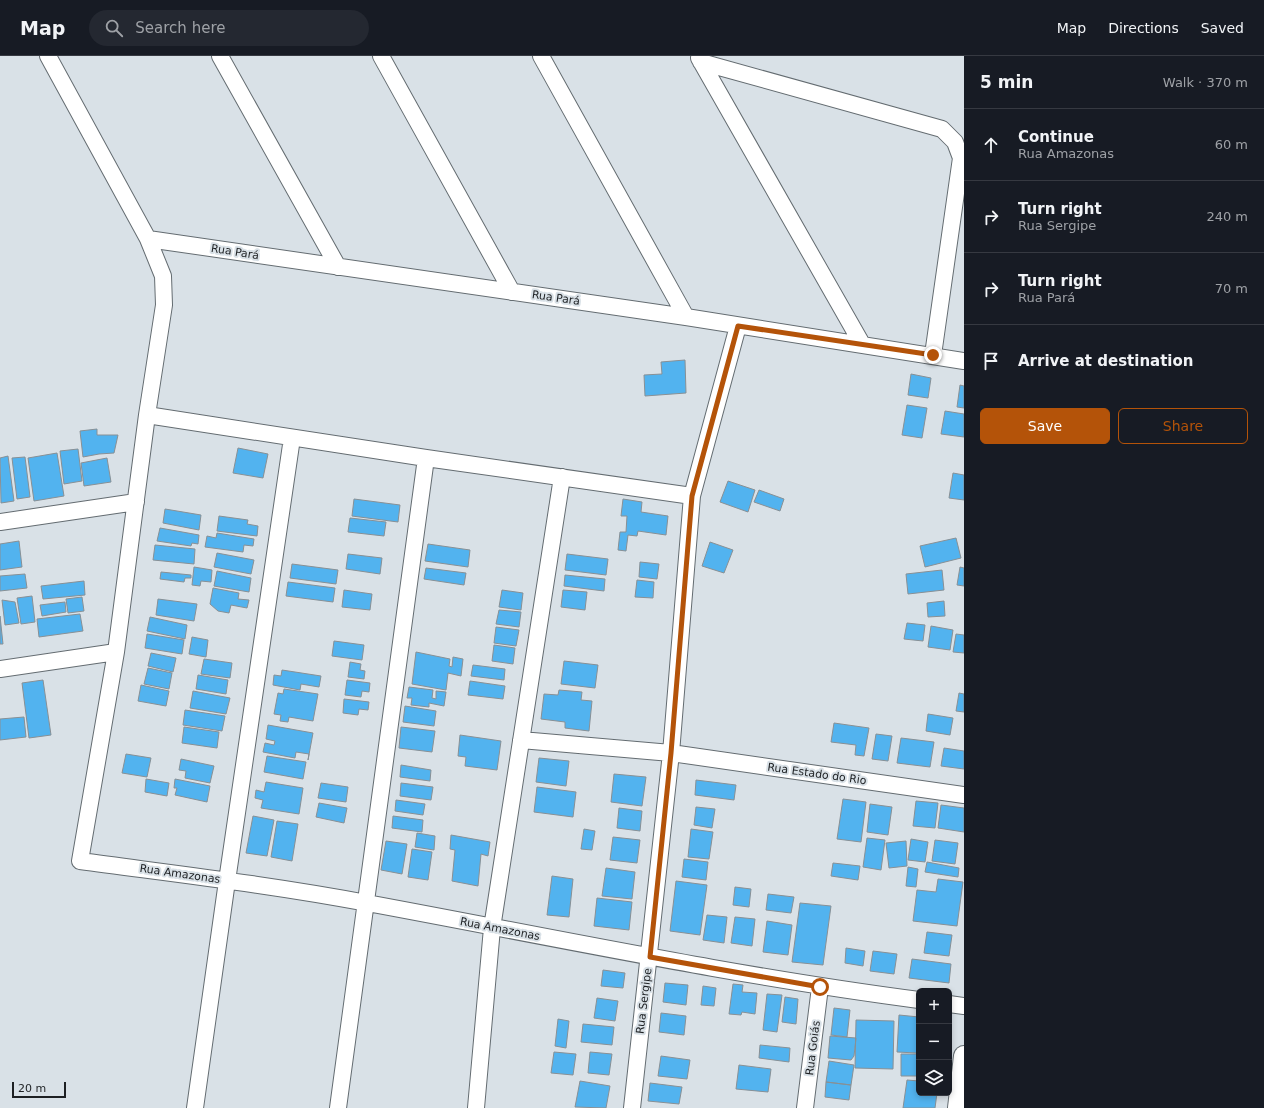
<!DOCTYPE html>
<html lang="en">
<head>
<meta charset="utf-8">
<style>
	body { margin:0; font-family:"DejaVu Sans",sans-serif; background:#242831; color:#f1f3f6 }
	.controls { position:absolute; right:12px; bottom:12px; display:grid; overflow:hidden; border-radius:6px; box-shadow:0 2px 6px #0003 }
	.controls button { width:36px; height:36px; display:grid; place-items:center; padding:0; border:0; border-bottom:1px solid #363941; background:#171b24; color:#f1f3f6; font:20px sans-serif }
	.scale { position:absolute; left:12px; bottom:10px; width:54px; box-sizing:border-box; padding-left:4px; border:2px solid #1d2023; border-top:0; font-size:11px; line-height:14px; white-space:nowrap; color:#1d2023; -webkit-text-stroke:3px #d9e1e7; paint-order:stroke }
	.stop { position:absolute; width:12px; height:12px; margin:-9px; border:3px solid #b45309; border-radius:50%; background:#fff }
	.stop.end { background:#b45309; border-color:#fff; box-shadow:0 1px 4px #0008 }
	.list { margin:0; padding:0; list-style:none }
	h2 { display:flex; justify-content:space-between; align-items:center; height:52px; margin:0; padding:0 16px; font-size:17px }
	h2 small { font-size:13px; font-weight:400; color:#9ea1a6 }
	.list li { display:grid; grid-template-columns:26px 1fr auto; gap:12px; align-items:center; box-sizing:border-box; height:72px; padding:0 16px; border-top:1px solid #363941 }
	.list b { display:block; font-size:15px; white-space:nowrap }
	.list p { margin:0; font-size:13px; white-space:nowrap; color:#9ea1a6 }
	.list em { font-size:13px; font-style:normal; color:#9ea1a6 }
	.actions { display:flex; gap:8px; padding:12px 16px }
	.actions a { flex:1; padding:9px 0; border:1px solid #b45309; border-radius:6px; text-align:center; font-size:14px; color:#b45309 }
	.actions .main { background:#b45309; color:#fff }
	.icon { flex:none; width:22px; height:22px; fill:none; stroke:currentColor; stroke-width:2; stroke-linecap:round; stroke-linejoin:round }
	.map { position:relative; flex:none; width:964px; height:1052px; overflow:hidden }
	header { display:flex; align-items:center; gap:24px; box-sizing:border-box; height:56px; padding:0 20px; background:#171b24; border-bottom:1px solid #363941 }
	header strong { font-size:19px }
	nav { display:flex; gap:22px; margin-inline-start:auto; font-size:14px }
	.search { width:280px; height:36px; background:#242831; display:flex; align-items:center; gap:10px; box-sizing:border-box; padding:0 14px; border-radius:22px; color:#9ea1a6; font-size:15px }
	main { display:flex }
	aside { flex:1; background:#171b24 }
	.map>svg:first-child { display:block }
	.building { fill:#52b3ef; stroke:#889095 }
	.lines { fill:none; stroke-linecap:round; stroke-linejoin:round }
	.minor-casing { stroke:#646c71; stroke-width:18 }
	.tertiary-casing { stroke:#646c71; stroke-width:22 }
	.minor { stroke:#fff; stroke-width:16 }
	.tertiary { stroke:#fff; stroke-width:20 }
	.route { stroke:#b45309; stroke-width:5 }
	.labels { text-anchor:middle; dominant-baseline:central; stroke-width:4; stroke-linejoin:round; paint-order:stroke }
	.street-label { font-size:11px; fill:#1d2023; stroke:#d9e1e7 }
</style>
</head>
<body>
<header>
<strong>Map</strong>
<div class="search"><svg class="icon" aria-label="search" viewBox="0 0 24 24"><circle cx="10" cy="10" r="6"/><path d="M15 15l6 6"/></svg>Search here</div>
<nav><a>Map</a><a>Directions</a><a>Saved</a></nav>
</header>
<main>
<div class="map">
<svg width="964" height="1052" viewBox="0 0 964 1052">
	<rect width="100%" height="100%" fill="#d9e1e7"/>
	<!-- building -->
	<path class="building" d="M 685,304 L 686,337 L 645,340 L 644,319 L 662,318 L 661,306 Z
		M 911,318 L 931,322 L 928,342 L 908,339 Z
		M 960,329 L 964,330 L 964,352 L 957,351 Z
		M 907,349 L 927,352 L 922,382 L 902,379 Z
		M 945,355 L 964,358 L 964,381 L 941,378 Z
		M 97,373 L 97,379 L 118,379 L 114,397 L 99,398 L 83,401 L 80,375 Z
		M 238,392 L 268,398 L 263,422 L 233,417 Z
		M 78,393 L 82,425 L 64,428 L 60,395 Z
		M 57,397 L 64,440 L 34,445 L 28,402 Z
		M 8,400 L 14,445 L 1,447 L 0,402 Z
		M 25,401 L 30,441 L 17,443 L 12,402 Z
		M 107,402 L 111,426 L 84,430 L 81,407 Z
		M 953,417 L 964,419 L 964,444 L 949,442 Z
		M 728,425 L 755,434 L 748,456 L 720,446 Z
		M 759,434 L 784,443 L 780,455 L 754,446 Z
		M 354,443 L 400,449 L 398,466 L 352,460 Z
		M 623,443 L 642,446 L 641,456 L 668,460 L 666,479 L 638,475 L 637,480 L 628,479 L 626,495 L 618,494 L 620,476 L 626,476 L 627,460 L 621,460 Z
		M 165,453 L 201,459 L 199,474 L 163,467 Z
		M 219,460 L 248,464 L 247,468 L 258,470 L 257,480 L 217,475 Z
		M 350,462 L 386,466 L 384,480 L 348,476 Z
		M 160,472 L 199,479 L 198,488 L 192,487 L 191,490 L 157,485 Z
		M 217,477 L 254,483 L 253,490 L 244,489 L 243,496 L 205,491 L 207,480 L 216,482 Z
		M 956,482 L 961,502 L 925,511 L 920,490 Z
		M 19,485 L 22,511 L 0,514 L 0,488 Z
		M 710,486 L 733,494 L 724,517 L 702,510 Z
		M 428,488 L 470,494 L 468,511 L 425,505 Z
		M 155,489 L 195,493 L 194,508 L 153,504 Z
		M 217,497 L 254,504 L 251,518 L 214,511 Z
		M 348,498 L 382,502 L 380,518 L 346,513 Z
		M 567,498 L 608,503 L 606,519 L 565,514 Z
		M 640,506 L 659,508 L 657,523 L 639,521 Z
		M 292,508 L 338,514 L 336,528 L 290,522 Z
		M 194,511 L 212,514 L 211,526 L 201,525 L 200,530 L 192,529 Z
		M 960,511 L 964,512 L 964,530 L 957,529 Z
		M 426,512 L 466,517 L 464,529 L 424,523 Z
		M 942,514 L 944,534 L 908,538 L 906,518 Z
		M 217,515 L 251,522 L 249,536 L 214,530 Z
		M 161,516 L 191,519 L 191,522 L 185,522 L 184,526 L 160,523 Z
		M 25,518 L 27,532 L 0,535 L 0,520 Z
		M 565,519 L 605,523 L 604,535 L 564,530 Z
		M 637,524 L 654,526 L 653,542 L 635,541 Z
		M 84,525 L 85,539 L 43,543 L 41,530 Z
		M 288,526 L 335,532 L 333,546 L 286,540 Z
		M 213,532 L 239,537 L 238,543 L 249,544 L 247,552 L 231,549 L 229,557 L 218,555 L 210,548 Z
		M 344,534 L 372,538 L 370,554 L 342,551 Z
		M 502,534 L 523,537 L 521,554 L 499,551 Z
		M 563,534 L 587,536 L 585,554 L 561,551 Z
		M 32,540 L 35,566 L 21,568 L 17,542 Z
		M 82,541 L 84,555 L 68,557 L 66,543 Z
		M 158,543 L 197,548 L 194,565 L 156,559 Z
		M 2,544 L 15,546 L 19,567 L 5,569 Z
		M 944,545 L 945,560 L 928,561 L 927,547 Z
		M 65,546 L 66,556 L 42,560 L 40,549 Z
		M 499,554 L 521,556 L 519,571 L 496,568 Z
		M 80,558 L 83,575 L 39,581 L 37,563 Z
		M 0,560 L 3,588 L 0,588 Z
		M 150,561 L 187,569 L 185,583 L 147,575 Z
		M 907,567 L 925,569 L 923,585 L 904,583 Z
		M 931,570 L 953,574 L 950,594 L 928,591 Z
		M 496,571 L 519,574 L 516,590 L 494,587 Z
		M 147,578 L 184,584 L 182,598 L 145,592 Z
		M 956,578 L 964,579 L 964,597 L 953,596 Z
		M 192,581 L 208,584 L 206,601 L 189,598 Z
		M 334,585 L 364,589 L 362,604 L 332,600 Z
		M 494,589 L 515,592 L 513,608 L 492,605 Z
		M 416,596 L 450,603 L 449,610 L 452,611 L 453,601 L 463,603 L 461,620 L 448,617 L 446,634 L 412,628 Z
		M 151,597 L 176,602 L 173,616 L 148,610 Z
		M 204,603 L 232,607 L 230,622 L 201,618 Z
		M 564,605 L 598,609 L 595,632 L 561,628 Z
		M 350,606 L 361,608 L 360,614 L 365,615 L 364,623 L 348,621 Z
		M 473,609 L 505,613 L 504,624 L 471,620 Z
		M 148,612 L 172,617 L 169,633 L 144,628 Z
		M 282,614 L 321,620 L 319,631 L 301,628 L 300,634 L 273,629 L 274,619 L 281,620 Z
		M 198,619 L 228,624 L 226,638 L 196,633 Z
		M 43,624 L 51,679 L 29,682 L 22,627 Z
		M 347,624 L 370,627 L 369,636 L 362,635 L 361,641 L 345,639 Z
		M 470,625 L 505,630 L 503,643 L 468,639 Z
		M 141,629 L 169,635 L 166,650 L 138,645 Z
		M 409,631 L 433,634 L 432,642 L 436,643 L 436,635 L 446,636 L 444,650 L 429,647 L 429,651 L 411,649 L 412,642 L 407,642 Z
		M 284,633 L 318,638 L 313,665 L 289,661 L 288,666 L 280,665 L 281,659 L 274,658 L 278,637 L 283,638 Z
		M 559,634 L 582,636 L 581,644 L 592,645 L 589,675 L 565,672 L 565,666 L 541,663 L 544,638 L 558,639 Z
		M 193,635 L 230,642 L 226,658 L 190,652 Z
		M 959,637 L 964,638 L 964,656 L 956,655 Z
		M 344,643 L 369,646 L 368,654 L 359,653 L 358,659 L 343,657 Z
		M 405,650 L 436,655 L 434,670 L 403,666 Z
		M 185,654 L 225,660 L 222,675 L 183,669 Z
		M 928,658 L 953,662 L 950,679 L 926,675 Z
		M 24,661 L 26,681 L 0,684 L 0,663 Z
		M 834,667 L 869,672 L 864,700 L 855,699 L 856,689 L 831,686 Z
		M 268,669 L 313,677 L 308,704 L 309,698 L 296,696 L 295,702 L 263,696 L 265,687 L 274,689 L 275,685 L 266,683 Z
		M 184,671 L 219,676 L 217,692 L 182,687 Z
		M 401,671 L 435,675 L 432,696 L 399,692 Z
		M 876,678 L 892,680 L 888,705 L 872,703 Z
		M 460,679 L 501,685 L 497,714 L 465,710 L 466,701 L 458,700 Z
		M 901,682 L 934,686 L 930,711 L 897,707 Z
		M 944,692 L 964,695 L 964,713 L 941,710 Z
		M 126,698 L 151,702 L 147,721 L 122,717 Z
		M 267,700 L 306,706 L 303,723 L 264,716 Z
		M 539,702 L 569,705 L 566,730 L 536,726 Z
		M 181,703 L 214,710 L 210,727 L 185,722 L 186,715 L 179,714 Z
		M 401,709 L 431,714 L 430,725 L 400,721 Z
		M 614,718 L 646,721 L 642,750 L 611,746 Z
		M 146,723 L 169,727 L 167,740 L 145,736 Z
		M 175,723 L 210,730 L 207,746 L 175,739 L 177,732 L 174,732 Z
		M 696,724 L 736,729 L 734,744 L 695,739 Z
		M 266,726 L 303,732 L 299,758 L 261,752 L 263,744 L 255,742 L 256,734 L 264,736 Z
		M 321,727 L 348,731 L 346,746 L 318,742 Z
		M 401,727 L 433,731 L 431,744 L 400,740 Z
		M 537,731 L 576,736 L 573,761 L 534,756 Z
		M 843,743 L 866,746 L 861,786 L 837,783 Z
		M 396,744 L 425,748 L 423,759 L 395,755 Z
		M 916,745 L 938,747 L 935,772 L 913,770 Z
		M 319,747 L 347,752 L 344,767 L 316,761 Z
		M 870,748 L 892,751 L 888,779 L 867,776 Z
		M 941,749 L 964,752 L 964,776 L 938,772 Z
		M 696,751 L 715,753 L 712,772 L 694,769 Z
		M 619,752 L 642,755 L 640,775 L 617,772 Z
		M 253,760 L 274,764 L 267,800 L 246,797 Z
		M 393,760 L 423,764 L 422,776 L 392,772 Z
		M 277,765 L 298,768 L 292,805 L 271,801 Z
		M 584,773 L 595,775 L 592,794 L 581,793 Z
		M 691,773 L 713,776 L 709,803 L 688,801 Z
		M 417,777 L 435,780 L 434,794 L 415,791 Z
		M 451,779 L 490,786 L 488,800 L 481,798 L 478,830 L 452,825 L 455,794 L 450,793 Z
		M 613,781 L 640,784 L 637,807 L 610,804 Z
		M 867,782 L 885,784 L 881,814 L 863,811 Z
		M 911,783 L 928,786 L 925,806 L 908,804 Z
		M 935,784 L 958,787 L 955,808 L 932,805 Z
		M 386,785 L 407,788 L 402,818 L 381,814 Z
		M 906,785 L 907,810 L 889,812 L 886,787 Z
		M 412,793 L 432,796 L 428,824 L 408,821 Z
		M 684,803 L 708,806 L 706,824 L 682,821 Z
		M 927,806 L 959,812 L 958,821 L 925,816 Z
		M 833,807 L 860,810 L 858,824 L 831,820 Z
		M 908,811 L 918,813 L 916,831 L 906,830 Z
		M 606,812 L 635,816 L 632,843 L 602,840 Z
		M 552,820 L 573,823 L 569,861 L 547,859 Z
		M 938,823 L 963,826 L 957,870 L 913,865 L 917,834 L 936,836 Z
		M 676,825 L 707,829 L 700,879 L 670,875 Z
		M 735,831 L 751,833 L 749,851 L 733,849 Z
		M 768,838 L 794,841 L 791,857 L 766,854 Z
		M 597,842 L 632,846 L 629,874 L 594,870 Z
		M 800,847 L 831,850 L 823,909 L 792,906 Z
		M 707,859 L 727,861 L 724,887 L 703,884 Z
		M 735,861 L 755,863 L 752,890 L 731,887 Z
		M 767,865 L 792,869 L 788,899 L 763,896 Z
		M 927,876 L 952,879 L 949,900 L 924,897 Z
		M 846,892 L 865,895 L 863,910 L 845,907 Z
		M 873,895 L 897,898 L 894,918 L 870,915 Z
		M 912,903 L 951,908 L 949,927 L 909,922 Z
		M 603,914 L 625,917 L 623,932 L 601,930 Z
		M 665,927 L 688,929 L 686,949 L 663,946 Z
		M 733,928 L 743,929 L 742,936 L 757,937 L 755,958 L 742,956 L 741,959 L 729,958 Z
		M 703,930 L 716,932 L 714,950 L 701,949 Z
		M 767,938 L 782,939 L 777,976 L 763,974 Z
		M 785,941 L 798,943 L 796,968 L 782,966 Z
		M 597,942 L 618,945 L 615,965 L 594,962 Z
		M 834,952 L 850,954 L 847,981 L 831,979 Z
		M 661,957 L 686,960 L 684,979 L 659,976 Z
		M 899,959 L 919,961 L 917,997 L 897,996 Z
		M 558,963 L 569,965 L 566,992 L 555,990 Z
		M 856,964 L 894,965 L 893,1013 L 855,1012 Z
		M 583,968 L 614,971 L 612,989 L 581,986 Z
		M 830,980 L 856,982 L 854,1000 L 851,1004 L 828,1002 Z
		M 760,989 L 790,992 L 789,1006 L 759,1002 Z
		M 554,996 L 576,998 L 573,1019 L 551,1017 Z
		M 590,996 L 612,998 L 609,1019 L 588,1017 Z
		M 901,998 L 919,998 L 919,1020 L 901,1020 Z
		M 661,1000 L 690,1004 L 687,1023 L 658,1020 Z
		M 829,1005 L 854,1009 L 851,1029 L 826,1026 Z
		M 739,1009 L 771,1013 L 768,1036 L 736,1033 Z
		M 907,1024 L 919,1025 L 919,1037 L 937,1037 L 935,1052 L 903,1052 Z
		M 580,1025 L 610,1030 L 606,1052 L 575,1051 Z
		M 826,1026 L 851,1029 L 849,1044 L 825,1041 Z
		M 650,1027 L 682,1031 L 679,1048 L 648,1045 Z"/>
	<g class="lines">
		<defs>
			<path id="minor" d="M 48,0 L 148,183 L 163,220 L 164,249 L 147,359 L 116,596 L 80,805 C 176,818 272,829 367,847 C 551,881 734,920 919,944
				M 220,0 L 338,211
				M 381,0 L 512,236
				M 541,0 L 686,261
				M 699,2 L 862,288
				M 701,6 L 942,73 L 955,86 L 961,102 L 933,299
				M 148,183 L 686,261 L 964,305
				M 147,359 L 426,402 L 692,440
				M 0,466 L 136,446
				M 0,613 L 116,596
				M 521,684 L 671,697 L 964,739
				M 949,948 L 964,950
				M 195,1052 L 227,825 L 292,382
				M 338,1052 L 426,402
				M 476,1052 L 492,872 L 562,421
				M 632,1052 L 671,697 L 692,440 L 738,270
				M 805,1052 L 820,931"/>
			<path id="tertiary" d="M 958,1052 L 964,1000"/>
		</defs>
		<!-- minor casing -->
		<use href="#minor" class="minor-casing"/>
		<!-- tertiary casing -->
		<use href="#tertiary" class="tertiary-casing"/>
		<!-- minor -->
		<use href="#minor" class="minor"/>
		<!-- tertiary -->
		<use href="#tertiary" class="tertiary"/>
	</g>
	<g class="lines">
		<!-- route -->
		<path class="route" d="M 820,931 L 650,901 L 671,697 L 692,440 L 738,270 L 933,299"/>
	</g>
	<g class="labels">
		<!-- street labels -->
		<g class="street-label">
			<text transform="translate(235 196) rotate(9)">Rua Pará</text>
			<text transform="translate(556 242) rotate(8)">Rua Pará</text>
			<text transform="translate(817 718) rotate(8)">Rua Estado do Rio</text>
			<text transform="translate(180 818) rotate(8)">Rua Amazonas</text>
			<text transform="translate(500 873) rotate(11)">Rua Amazonas</text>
			<text transform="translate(644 945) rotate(-83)">Rua Sergipe</text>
			<text transform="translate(813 992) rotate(-83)">Rua Goiás</text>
		</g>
	</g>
</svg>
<div class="controls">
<button>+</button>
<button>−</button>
<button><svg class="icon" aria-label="layers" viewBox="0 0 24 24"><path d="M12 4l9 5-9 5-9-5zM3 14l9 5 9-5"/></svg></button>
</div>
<div class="scale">20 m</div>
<div class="stop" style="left:820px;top:931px"></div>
<div class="stop end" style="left:933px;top:299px"></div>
</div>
<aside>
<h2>5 min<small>Walk · 370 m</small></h2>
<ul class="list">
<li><svg class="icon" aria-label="ahead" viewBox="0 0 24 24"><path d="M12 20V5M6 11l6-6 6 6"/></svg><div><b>Continue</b><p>Rua Amazonas</p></div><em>60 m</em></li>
<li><svg class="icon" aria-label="right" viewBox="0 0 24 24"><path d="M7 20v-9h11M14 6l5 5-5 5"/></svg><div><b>Turn right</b><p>Rua Sergipe</p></div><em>240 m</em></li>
<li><svg class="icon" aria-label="right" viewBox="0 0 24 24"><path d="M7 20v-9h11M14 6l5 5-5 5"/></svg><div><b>Turn right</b><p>Rua Pará</p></div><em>70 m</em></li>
<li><svg class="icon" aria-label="arrive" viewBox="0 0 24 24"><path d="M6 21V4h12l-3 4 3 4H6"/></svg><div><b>Arrive at destination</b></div></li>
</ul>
<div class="actions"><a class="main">Save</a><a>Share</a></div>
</aside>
</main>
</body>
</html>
